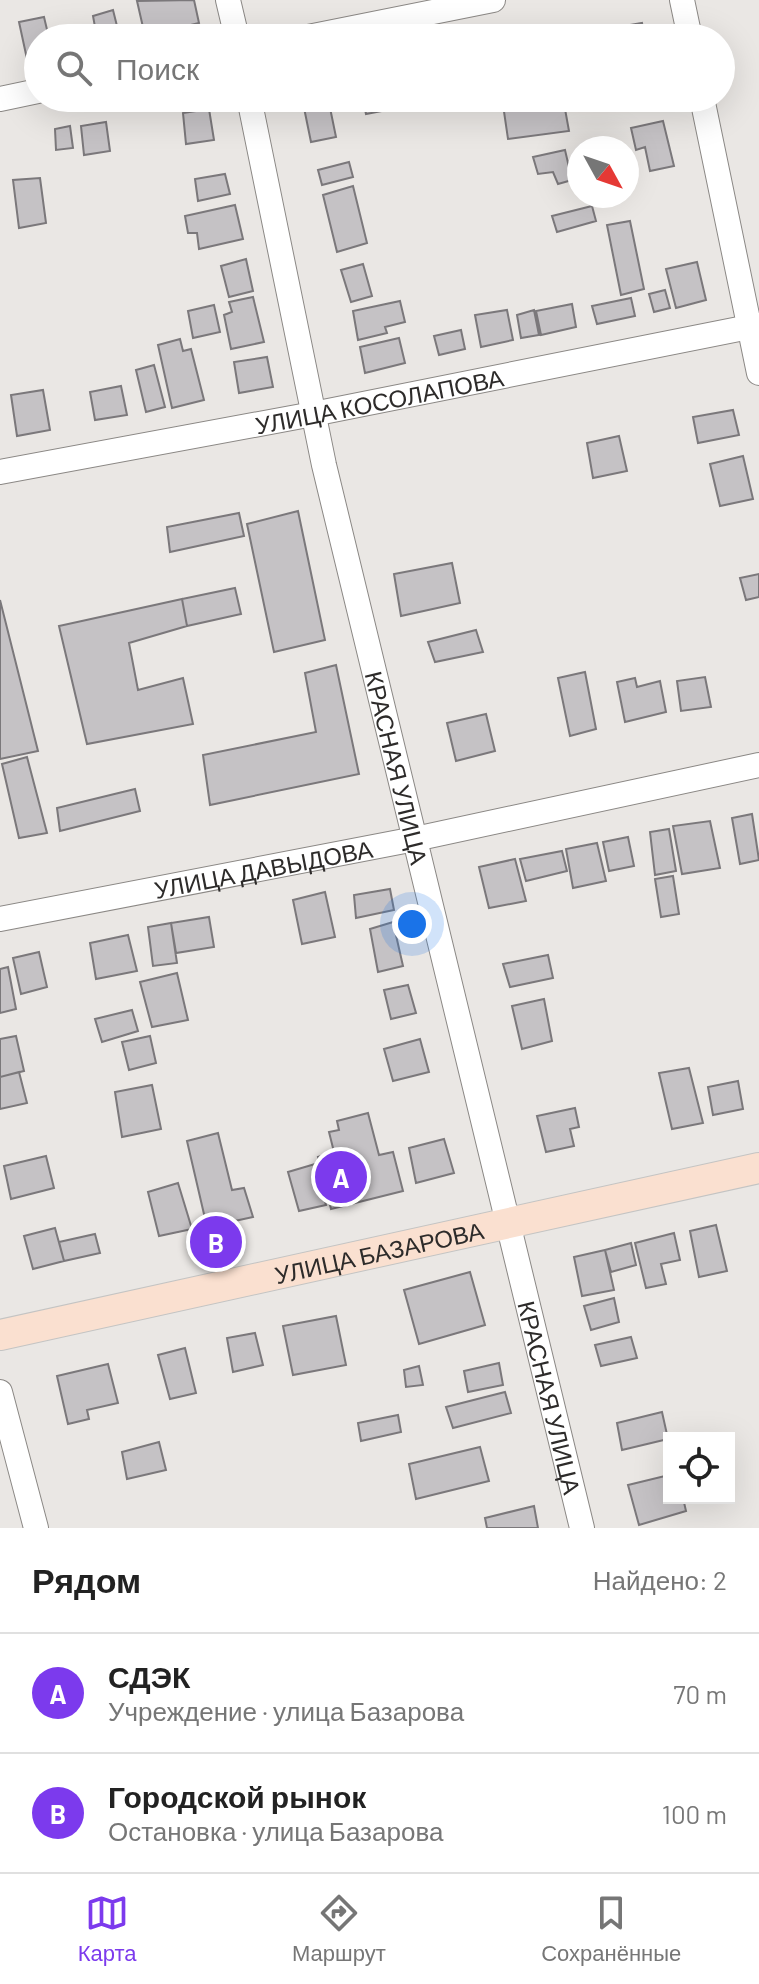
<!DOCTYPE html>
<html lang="ru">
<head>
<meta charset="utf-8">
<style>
	body { margin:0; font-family:Barlow,sans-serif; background:#f2f2f2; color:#222 }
	.controls { position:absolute; right:24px; bottom:24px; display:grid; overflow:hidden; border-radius:0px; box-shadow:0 8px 32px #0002 }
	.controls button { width:72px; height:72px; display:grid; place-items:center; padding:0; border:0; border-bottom:2px solid #e0e0e0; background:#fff; color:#222; font:40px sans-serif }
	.compass { position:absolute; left:567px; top:136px; width:72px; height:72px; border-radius:50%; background:#fff; box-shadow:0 8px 32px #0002; rotate:130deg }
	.you { position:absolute; left:412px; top:924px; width:28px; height:28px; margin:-20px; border:6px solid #fff; border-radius:50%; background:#1a73e8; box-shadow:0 0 0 12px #1a73e833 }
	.badge { display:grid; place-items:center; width:52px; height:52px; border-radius:50%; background:#7c3aed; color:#fff; font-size:26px; font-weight:700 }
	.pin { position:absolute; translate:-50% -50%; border:4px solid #fff; box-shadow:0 2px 8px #0006 }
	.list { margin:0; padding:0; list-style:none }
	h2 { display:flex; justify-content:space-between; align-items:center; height:104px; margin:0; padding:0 32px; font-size:34px }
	h2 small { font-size:26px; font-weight:400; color:#767676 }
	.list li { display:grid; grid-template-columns:52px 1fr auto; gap:24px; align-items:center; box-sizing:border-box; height:120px; padding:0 32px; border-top:2px solid #e0e0e0 }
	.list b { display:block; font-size:30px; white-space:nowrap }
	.list p { margin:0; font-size:26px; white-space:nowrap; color:#767676 }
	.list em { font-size:26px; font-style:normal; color:#767676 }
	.icon { flex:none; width:44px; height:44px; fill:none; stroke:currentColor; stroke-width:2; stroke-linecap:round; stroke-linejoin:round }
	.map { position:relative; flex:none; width:759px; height:1528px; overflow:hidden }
	.search { position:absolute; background:#fff; box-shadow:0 8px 32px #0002; left:24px; right:24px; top:24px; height:88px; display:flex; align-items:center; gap:20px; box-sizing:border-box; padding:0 28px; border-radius:44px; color:#767676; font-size:30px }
	.sheet { height:344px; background:#fff }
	nav { display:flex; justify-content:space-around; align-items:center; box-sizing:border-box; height:112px; border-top:2px solid #e0e0e0; background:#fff; font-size:22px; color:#767676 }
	nav a { display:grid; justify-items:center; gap:4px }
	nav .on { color:#7c3aed }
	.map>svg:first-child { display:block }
	.building { fill:#c5c2c5; stroke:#7b787b; stroke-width:2 }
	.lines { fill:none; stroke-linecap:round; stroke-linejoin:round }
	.minor-casing { stroke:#8b8885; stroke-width:26 }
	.major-casing { stroke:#c4c4c3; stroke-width:32 }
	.minor { stroke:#fff; stroke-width:24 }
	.major { stroke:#fae0d0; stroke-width:30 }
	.labels { text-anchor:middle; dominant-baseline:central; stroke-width:6; stroke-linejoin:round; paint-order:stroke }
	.street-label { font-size:24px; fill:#2d2b2a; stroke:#eae7e4 }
</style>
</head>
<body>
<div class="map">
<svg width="759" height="1528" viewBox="0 0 759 1528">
	<rect width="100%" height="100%" fill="#eae7e4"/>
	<!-- building -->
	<path class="building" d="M 194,0 L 199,23 L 145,36 L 137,1 Z
		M 113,10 L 120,38 L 97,38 L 93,16 Z
		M 44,17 L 49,38 L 38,38 L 38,57 L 27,59 L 19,22 Z
		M 642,23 L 645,38 L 596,38 L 595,31 Z
		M 302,98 L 328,98 L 336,137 L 311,142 Z
		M 380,98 L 382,111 L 366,114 L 363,100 Z
		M 502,98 L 563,98 L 569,131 L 508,139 Z
		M 209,109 L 214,140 L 186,144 L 183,113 Z
		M 663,121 L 674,166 L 650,171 L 645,147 L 636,150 L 631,128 Z
		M 106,122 L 110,151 L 84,155 L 81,126 Z
		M 70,126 L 73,148 L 56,150 L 55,129 Z
		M 565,150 L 572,180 L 558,184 L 553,172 L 538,174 L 533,157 Z
		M 349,162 L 353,177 L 322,185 L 318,170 Z
		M 225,174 L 230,194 L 198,201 L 195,179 Z
		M 40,178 L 46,223 L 19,228 L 13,180 Z
		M 353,186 L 367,243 L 337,252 L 323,195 Z
		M 235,205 L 243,239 L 199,249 L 197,233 L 188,233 L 185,216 Z
		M 592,206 L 596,221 L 557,232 L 552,216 Z
		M 630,221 L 644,289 L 621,295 L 607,225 Z
		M 246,259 L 253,291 L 229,297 L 221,266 Z
		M 697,262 L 706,300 L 676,308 L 666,269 Z
		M 363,264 L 372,296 L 351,302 L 341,270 Z
		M 665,290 L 670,308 L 654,312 L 649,294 Z
		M 253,297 L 264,342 L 231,349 L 224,315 L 232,312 L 229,302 Z
		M 631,298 L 635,316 L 597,324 L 592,306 Z
		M 400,301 L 405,322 L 385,327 L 387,333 L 358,340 L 353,311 Z
		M 572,304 L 576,327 L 541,335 L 536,311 Z
		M 214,305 L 220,332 L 193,338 L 188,311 Z
		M 507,310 L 513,340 L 481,347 L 475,315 Z
		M 534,310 L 539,335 L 521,338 L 517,315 Z
		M 461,330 L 465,349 L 439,355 L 434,336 Z
		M 399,338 L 405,363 L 365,373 L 360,347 Z
		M 180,339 L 183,351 L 191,349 L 204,400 L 172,408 L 158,345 Z
		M 267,357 L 273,387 L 239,393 L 234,362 Z
		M 154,365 L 165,407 L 146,412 L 136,370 Z
		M 121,386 L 127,415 L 95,420 L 90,392 Z
		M 43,390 L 50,430 L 17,436 L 11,395 Z
		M 733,410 L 739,435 L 698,443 L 693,417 Z
		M 619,436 L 627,471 L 593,478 L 587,443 Z
		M 743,456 L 753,499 L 720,506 L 710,464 Z
		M 298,511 L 325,640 L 274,652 L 247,524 Z
		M 239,513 L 244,536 L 170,552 L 167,527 Z
		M 452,563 L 460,603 L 401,616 L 394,574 Z
		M 759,574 L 759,597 L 746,600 L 740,578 Z
		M 235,588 L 241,614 L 187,626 L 182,599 Z
		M 182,599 L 187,626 L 129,643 L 138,690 L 183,678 L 193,724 L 87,744 L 59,626 Z
		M 0,600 L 38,751 L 0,759 Z
		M 476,630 L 483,652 L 435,662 L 428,642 Z
		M 336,665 L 359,774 L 210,805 L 203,755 L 316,732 L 305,673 Z
		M 585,672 L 596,729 L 570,736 L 558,678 Z
		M 705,677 L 711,707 L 681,711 L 677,681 Z
		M 635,678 L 637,687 L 660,681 L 666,712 L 625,722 L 617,682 Z
		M 486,714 L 495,751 L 456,761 L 447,723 Z
		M 27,757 L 47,833 L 19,838 L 2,764 Z
		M 135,789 L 140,811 L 60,831 L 57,808 Z
		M 752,814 L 759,860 L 740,864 L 732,818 Z
		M 710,821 L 720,868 L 682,874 L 673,826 Z
		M 669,829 L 676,871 L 655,875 L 650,832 Z
		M 628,837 L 634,866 L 609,871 L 603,842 Z
		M 597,843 L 606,881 L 573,888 L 566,849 Z
		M 562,851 L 567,871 L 526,881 L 520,859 Z
		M 515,859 L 526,901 L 489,908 L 479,867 Z
		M 673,876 L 679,914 L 661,917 L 655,879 Z
		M 390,889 L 394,910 L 356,918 L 354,895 Z
		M 325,892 L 335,937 L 302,944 L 293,900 Z
		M 209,917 L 214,947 L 176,953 L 171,923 Z
		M 393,922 L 403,966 L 378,972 L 370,929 Z
		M 171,923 L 177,963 L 153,966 L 148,927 Z
		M 128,935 L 137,971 L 96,979 L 90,943 Z
		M 39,952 L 47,987 L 21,994 L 13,958 Z
		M 548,955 L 553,978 L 510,987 L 503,964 Z
		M 8,967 L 16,1009 L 0,1013 L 0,969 Z
		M 177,973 L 188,1020 L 152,1027 L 140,982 Z
		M 408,985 L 416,1013 L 391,1019 L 384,990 Z
		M 544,999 L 552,1041 L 522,1049 L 512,1006 Z
		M 132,1010 L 138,1031 L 102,1042 L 95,1019 Z
		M 16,1036 L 24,1071 L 0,1077 L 0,1039 Z
		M 150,1036 L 156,1063 L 129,1070 L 122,1042 Z
		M 420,1039 L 429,1072 L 393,1081 L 384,1049 Z
		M 689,1068 L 703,1123 L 672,1129 L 659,1073 Z
		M 19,1072 L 27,1103 L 0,1109 L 0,1077 Z
		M 738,1081 L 743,1109 L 713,1115 L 708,1087 Z
		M 152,1085 L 161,1129 L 122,1137 L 115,1092 Z
		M 575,1108 L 579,1127 L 570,1129 L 574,1146 L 546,1152 L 537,1116 Z
		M 368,1113 L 379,1155 L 393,1152 L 403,1191 L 331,1209 L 318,1157 L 334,1152 L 329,1132 L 339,1130 L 337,1121 Z
		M 218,1133 L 232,1190 L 244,1188 L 253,1217 L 207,1227 L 187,1141 Z
		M 444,1139 L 454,1173 L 416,1183 L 409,1148 Z
		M 46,1156 L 54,1188 L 11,1199 L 4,1166 Z
		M 315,1164 L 326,1205 L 299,1211 L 288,1172 Z
		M 178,1183 L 192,1229 L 159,1236 L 148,1192 Z
		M 716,1225 L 727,1271 L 699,1277 L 690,1231 Z
		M 55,1228 L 64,1261 L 33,1269 L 24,1236 Z
		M 674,1233 L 680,1260 L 661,1264 L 666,1284 L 646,1288 L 635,1243 Z
		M 95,1234 L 100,1253 L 64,1261 L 59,1242 Z
		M 631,1243 L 636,1265 L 611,1272 L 605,1250 Z
		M 605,1250 L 614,1290 L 582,1296 L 574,1257 Z
		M 470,1272 L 485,1325 L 419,1344 L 404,1290 Z
		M 614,1298 L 619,1322 L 591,1330 L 584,1306 Z
		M 336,1316 L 346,1365 L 293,1375 L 283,1326 Z
		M 255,1333 L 263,1365 L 233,1372 L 227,1338 Z
		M 631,1337 L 637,1358 L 601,1366 L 595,1345 Z
		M 185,1348 L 196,1393 L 170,1399 L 158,1355 Z
		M 499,1363 L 503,1385 L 468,1392 L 464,1371 Z
		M 108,1364 L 118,1403 L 87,1410 L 89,1419 L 68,1424 L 57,1376 Z
		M 419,1366 L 423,1385 L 406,1387 L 404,1370 Z
		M 505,1392 L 511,1413 L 453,1428 L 446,1407 Z
		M 662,1412 L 668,1439 L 622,1450 L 617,1423 Z
		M 398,1415 L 401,1432 L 361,1441 L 358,1423 Z
		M 159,1442 L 166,1470 L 127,1479 L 122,1452 Z
		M 480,1447 L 489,1481 L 416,1499 L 409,1464 Z
		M 669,1475 L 669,1498 L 683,1498 L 686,1511 L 639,1525 L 628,1485 Z
		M 534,1506 L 538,1528 L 487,1528 L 485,1518 Z"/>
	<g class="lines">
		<defs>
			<g id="minor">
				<path d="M 228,0 L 237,38"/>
				<path d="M 682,0 L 690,38"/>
				<path d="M 303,38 L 493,0"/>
				<path id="s1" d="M 249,98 L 324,465 L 582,1528"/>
				<path d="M 702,98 L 759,373"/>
				<path d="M 0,99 L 38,91"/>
				<path id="s2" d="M 0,472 L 313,414 L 759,325"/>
				<path id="s3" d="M 0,919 L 415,839 L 759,765"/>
				<path d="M 0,1392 L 36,1528"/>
			</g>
			<g id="major">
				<path id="s4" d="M 0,1335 L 759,1168"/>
			</g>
		</defs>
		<!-- minor casing -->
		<use href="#minor" class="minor-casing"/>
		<!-- major casing -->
		<use href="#major" class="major-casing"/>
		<!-- minor -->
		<use href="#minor" class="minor"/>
		<!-- major -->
		<use href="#major" class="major"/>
	</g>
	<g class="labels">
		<!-- street labels -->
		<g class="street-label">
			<text stroke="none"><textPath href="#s2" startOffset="386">УЛИЦА КОСОЛАПОВА</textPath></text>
			<text stroke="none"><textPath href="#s1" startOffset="686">КРАСНАЯ УЛИЦА</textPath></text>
			<text stroke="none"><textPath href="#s3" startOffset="268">УЛИЦА ДАВЫДОВА</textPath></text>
			<text stroke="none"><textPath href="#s4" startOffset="388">УЛИЦА БАЗАРОВА</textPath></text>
			<text stroke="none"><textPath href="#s1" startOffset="1334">КРАСНАЯ УЛИЦА</textPath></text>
		</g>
	</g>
</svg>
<div class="controls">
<button><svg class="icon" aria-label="locate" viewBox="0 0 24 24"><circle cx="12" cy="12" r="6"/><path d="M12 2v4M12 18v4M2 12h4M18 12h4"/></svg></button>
</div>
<svg class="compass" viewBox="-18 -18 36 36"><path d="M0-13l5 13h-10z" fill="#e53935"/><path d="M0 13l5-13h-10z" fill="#767676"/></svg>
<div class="you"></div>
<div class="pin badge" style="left:341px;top:1177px">A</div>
<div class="pin badge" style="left:216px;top:1242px">B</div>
<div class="search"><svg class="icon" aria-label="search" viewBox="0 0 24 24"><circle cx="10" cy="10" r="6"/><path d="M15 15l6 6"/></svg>Поиск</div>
</div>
<section class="sheet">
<h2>Рядом<small>Найдено: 2</small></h2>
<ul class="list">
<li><span class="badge">A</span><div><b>СДЭК</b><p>Учреждение · улица Базарова</p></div><em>70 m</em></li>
<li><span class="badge">B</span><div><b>Городской рынок</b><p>Остановка · улица Базарова</p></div><em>100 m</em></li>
</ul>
</section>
<nav>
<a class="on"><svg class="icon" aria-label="map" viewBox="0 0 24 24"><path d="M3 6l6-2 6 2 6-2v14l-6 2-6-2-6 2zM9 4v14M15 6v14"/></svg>Карта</a>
<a><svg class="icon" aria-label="directions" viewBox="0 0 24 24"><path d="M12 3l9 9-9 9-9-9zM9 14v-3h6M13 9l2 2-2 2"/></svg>Маршрут</a>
<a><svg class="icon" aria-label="saved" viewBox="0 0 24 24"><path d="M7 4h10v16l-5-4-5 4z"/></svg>Сохранённые</a>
</nav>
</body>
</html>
